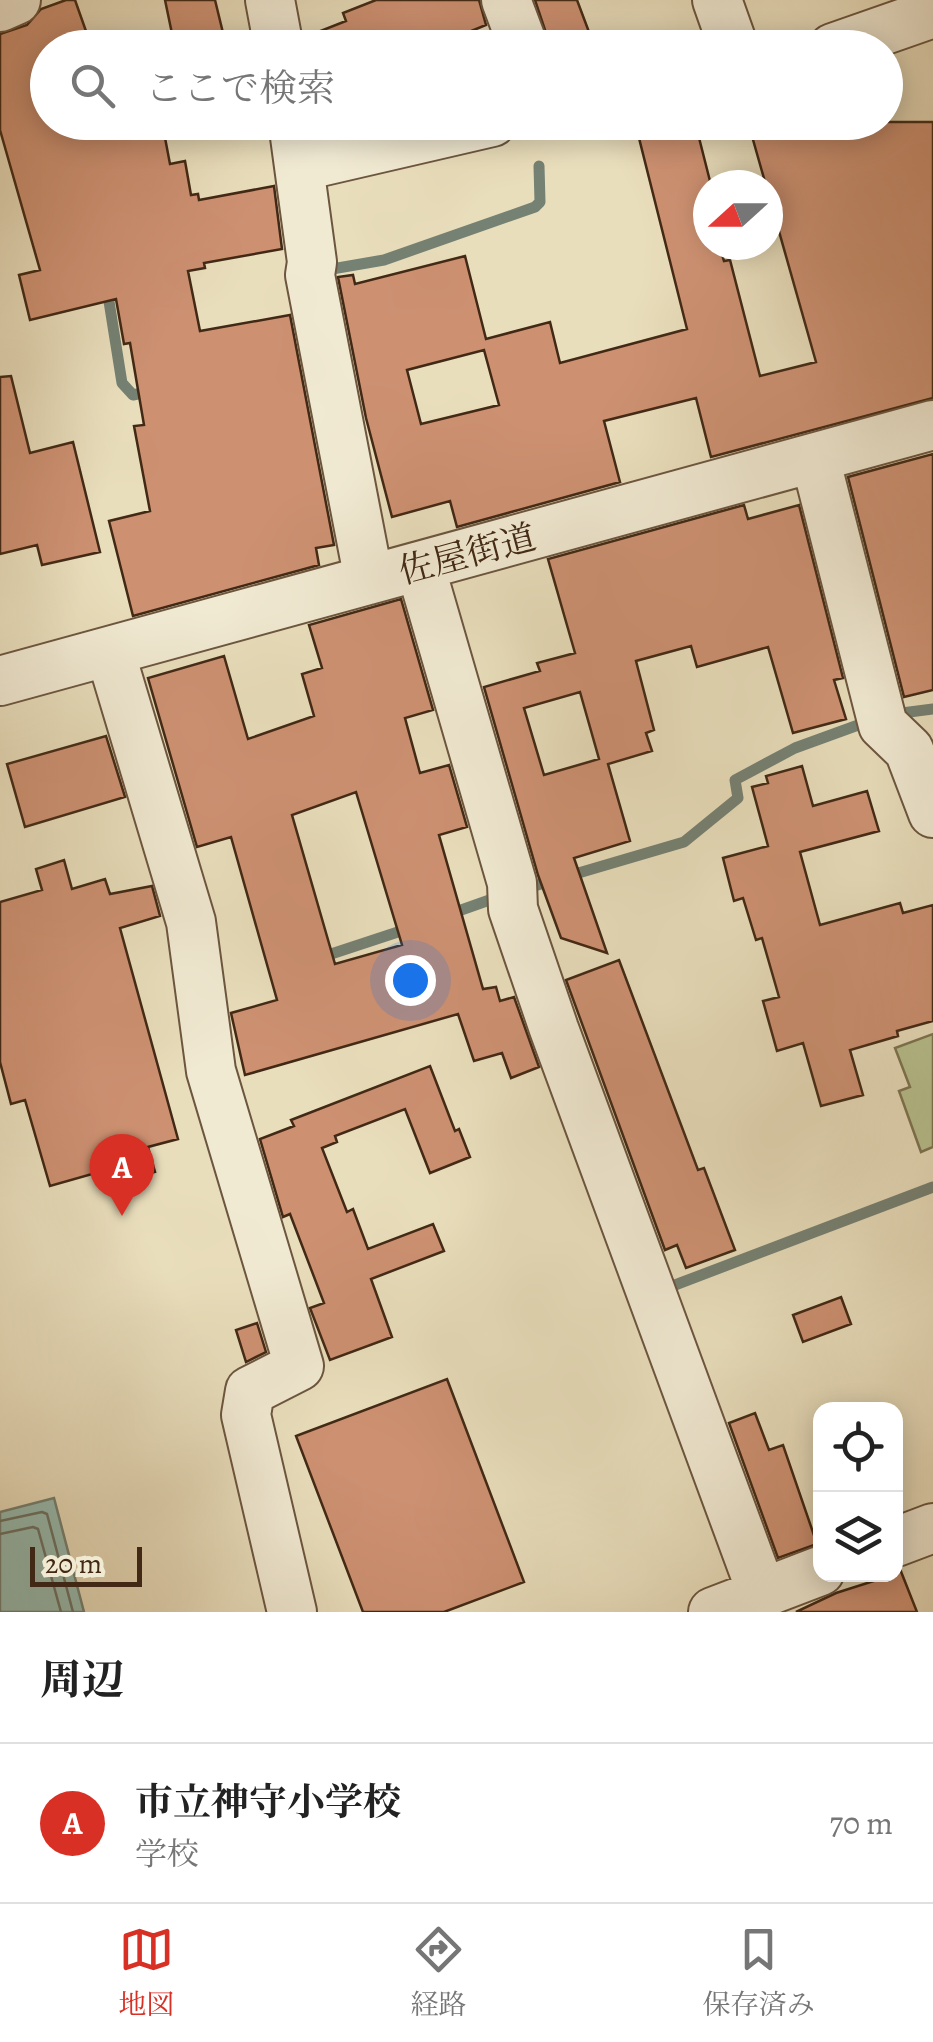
<!DOCTYPE html>
<html lang="ja">
<head>
<meta charset="utf-8">
<style>
	body { margin:0; font-family:Alegreya,"Noto Serif JP",serif; background:#f2f2f2; color:#222 }
	.controls { position:absolute; right:30px; bottom:30px; display:grid; overflow:hidden; border-radius:20px; box-shadow:0 5px 25px #0003 }
	.controls button { width:90px; height:90px; display:grid; place-items:center; padding:0; border:0; border-bottom:2px solid #e0e0e0; background:#fff; color:#222; font:50px sans-serif }
	.compass { position:absolute; left:693px; top:170px; width:90px; height:90px; border-radius:50%; background:#fff; box-shadow:0 5px 25px #0003; rotate:249deg }
	.scale { position:absolute; left:30px; bottom:25px; width:112px; box-sizing:border-box; padding-left:10px; border:5px solid #422915; border-top:0; font-size:28px; line-height:35px; white-space:nowrap; color:#422915; -webkit-text-stroke:8px #f1ead3; paint-order:stroke }
	.you { position:absolute; left:410px; top:980px; width:35px; height:35px; margin:-25px; border:8px solid #fff; border-radius:50%; background:#1a73e8; box-shadow:0 0 0 15px #1a73e833 }
	.badge { display:grid; place-items:center; width:65px; height:65px; border-radius:50%; background:#d93025; color:#fff; font-size:32px; font-weight:700 }
	.pin { position:absolute; translate:-50% -82px; filter:drop-shadow(0 2px 5px #0008) }
	.pin::after { content:''; position:absolute; top:52px; width:35px; height:30px; background:inherit; clip-path:polygon(0 0,100% 0,50% 100%) }
	.list { margin:0; padding:0; list-style:none }
	h2 { display:flex; justify-content:space-between; align-items:center; height:130px; margin:0; padding:0 40px; font-size:42px }
	h2 small { font-size:32px; font-weight:400; color:#767676 }
	.list li { display:grid; grid-template-columns:65px 1fr auto; gap:30px; align-items:center; box-sizing:border-box; height:160px; padding:0 40px; border-top:2px solid #e0e0e0 }
	.list b { display:block; font-size:38px; white-space:nowrap }
	.list p { margin:0; font-size:32px; white-space:nowrap; color:#767676 }
	.list em { font-size:32px; font-style:normal; color:#767676 }
	.icon { flex:none; width:55px; height:55px; fill:none; stroke:currentColor; stroke-width:2; stroke-linecap:round; stroke-linejoin:round }
	.map { position:relative; flex:none; width:933px; height:1612px; overflow:hidden }
	.search { position:absolute; background:#fff; box-shadow:0 5px 25px #0003; left:30px; right:30px; top:30px; height:110px; display:flex; align-items:center; gap:25px; box-sizing:border-box; padding:0 35px; border-radius:55px; color:#767676; font-size:38px }
	.sheet { height:290px; background:#fff }
	nav { display:flex; justify-content:space-around; align-items:center; box-sizing:border-box; height:140px; border-top:2px solid #e0e0e0; background:#fff; font-size:28px; color:#767676 }
	nav a { display:grid; justify-items:center; gap:5px }
	nav .on { color:#d93025 }
	.map>svg:first-child { display:block }
	.green { fill:#b8c18f; stroke:#7d7552; stroke-width:2.5 }
	.water { fill:#97bcb1; stroke:#758173; stroke-width:2.5 }
	.lines { fill:none; stroke-linecap:round; stroke-linejoin:round }
	.shore { stroke:#6c7263; stroke-width:2.5 }
	.stream { stroke:#758173; stroke-width:11 }
	.building { fill:#cd9172; stroke:#422915; stroke-width:2.5; fill-rule:evenodd }
	.minor-casing { stroke:#6c563f; stroke-width:52 }
	.minor { stroke:#f1ead3; stroke-width:48 }
	.labels { text-anchor:middle; dominant-baseline:central; stroke-width:9; stroke-linejoin:round; paint-order:stroke }
	.street-label { font-size:35px; fill:#422915; stroke:#f1ead3 }
</style>
</head>
<body>
<div class="map">
<svg width="933" height="1612" viewBox="0 0 933 1612">
	<rect width="100%" height="100%" fill="#e9debc"/>
	<filter id="stains"><feTurbulence type="fractalNoise" baseFrequency=".002" numOctaves="4"/><feColorMatrix values="0 0 0 0 .2 0 0 0 0 .09 0 0 0 0 .02 0 0 0 .5 -.17"/></filter>
	<radialGradient id="worn" r=".72"><stop offset=".6" stop-color="#630" stop-opacity="0"/><stop offset="1" stop-color="#630" stop-opacity=".3"/></radialGradient>
	<!-- green -->
	<path class="green" d="M 933,1034 L 933,1147 L 921,1152 L 899,1091 L 910,1087 L 895,1048 Z"/>
	<!-- water -->
	<path class="water" d="M 54,1498 L 84,1612 L 0,1612 L 0,1512 Z"/>
	<g class="lines">
		<!-- shore -->
		<path class="shore" d="M 0,1521 L 42,1512 L 47,1514 L 73,1612
			M 0,1534 L 33,1527 L 38,1529 L 61,1612"/>
		<!-- stream -->
		<path class="stream" d="M 332,269 L 384,260 L 535,207 L 540,202 L 539,166
			M 107,289 L 122,383 L 133,395 L 152,391
			M 894,714 L 933,709
			M 524,889 L 684,842 L 738,798 L 735,780 L 795,748 L 872,720
			M 447,915 L 498,897
			M 319,958 L 410,928
			M 667,1288 L 933,1187"/>
	</g>
	<!-- building -->
	<path class="building" d="M 66,0 L 75,0 L 92,48 L 48,48 L 48,122 L 162,122 L 170,164 L 185,161 L 191,195 L 198,194 L 199,200 L 274,186 L 282,249 L 204,263 L 205,268 L 188,271 L 200,331 L 290,315 L 334,545 L 316,548 L 319,565 L 133,616 L 109,521 L 150,511 L 134,426 L 144,425 L 130,343 L 124,344 L 116,299 L 30,320 L 19,275 L 40,270 L 0,130 L 0,34 L 27,25 L 41,9 Z
		M 165,0 L 215,0 L 224,37 L 219,38 L 222,48 L 175,48 Z
		M 376,0 L 479,0 L 486,25 L 459,36 L 463,48 L 306,48 L 305,37 L 346,21 L 343,13 Z
		M 535,0 L 577,0 L 595,48 L 551,48 Z
		M 665,122 L 695,122 L 711,185 L 708,185 L 708,245 L 719,245 L 724,261 L 730,260 L 760,376 L 816,362 L 748,122 L 933,122 L 933,398 L 711,457 L 696,398 L 604,421 L 620,482 L 457,527 L 450,501 L 392,517 L 366,418 L 338,277 L 353,275 L 355,284 L 465,256 L 486,339 L 550,322 L 560,363 L 687,329 L 637,130 ZM 484,350 L 499,405 L 421,424 L 407,370 Z
		M 11,376 L 30,453 L 73,442 L 100,552 L 42,565 L 37,545 L 0,554 L 0,377 Z
		M 933,454 L 933,690 L 904,697 L 848,477 Z
		M 744,505 L 748,519 L 799,505 L 843,678 L 834,680 L 846,719 L 793,733 L 768,647 L 697,667 L 691,646 L 636,661 L 654,730 L 646,733 L 652,751 L 608,764 L 630,841 L 574,858 L 607,953 L 561,938 L 538,875 L 484,687 L 540,671 L 537,663 L 575,653 L 548,559 ZM 580,692 L 599,759 L 544,775 L 524,708 Z
		M 401,599 L 433,710 L 405,718 L 420,773 L 449,765 L 467,827 L 439,835 L 483,989 L 496,987 L 500,1001 L 514,997 L 539,1067 L 511,1078 L 502,1053 L 474,1061 L 458,1014 L 245,1075 L 231,1013 L 277,1000 L 231,837 L 197,847 L 148,678 L 224,656 L 248,739 L 314,716 L 302,674 L 322,668 L 309,625 ZM 356,792 L 402,945 L 335,964 L 292,815 Z
		M 106,736 L 125,797 L 25,827 L 7,764 Z
		M 802,766 L 813,806 L 867,791 L 879,831 L 800,852 L 820,925 L 900,903 L 903,913 L 933,905 L 933,1021 L 897,1031 L 898,1036 L 850,1050 L 863,1095 L 821,1106 L 803,1043 L 777,1051 L 763,1001 L 779,997 L 762,938 L 756,940 L 743,898 L 734,901 L 723,858 L 768,846 L 752,787 L 768,783 L 766,776 Z
		M 64,860 L 72,889 L 105,879 L 110,894 L 152,886 L 160,916 L 120,928 L 178,1139 L 148,1147 L 155,1172 L 104,1186 L 99,1172 L 50,1186 L 25,1100 L 11,1104 L 0,1062 L 0,902 L 42,890 L 36,869 Z
		M 619,960 L 698,1170 L 704,1168 L 735,1250 L 686,1268 L 677,1245 L 665,1250 L 566,980 Z
		M 430,1066 L 455,1131 L 459,1129 L 470,1157 L 430,1173 L 405,1109 L 335,1136 L 337,1142 L 322,1148 L 347,1212 L 353,1209 L 368,1249 L 433,1224 L 444,1251 L 371,1279 L 392,1337 L 330,1360 L 310,1308 L 324,1303 L 290,1214 L 283,1217 L 260,1139 L 294,1126 L 291,1120 Z
		M 841,1297 L 851,1324 L 803,1342 L 793,1315 Z
		M 257,1323 L 266,1352 L 246,1362 L 236,1330 Z
		M 447,1379 L 524,1582 L 444,1612 L 363,1612 L 296,1436 Z
		M 755,1413 L 769,1450 L 783,1445 L 817,1544 L 778,1558 L 729,1423 Z
		M 900,1569 L 917,1612 L 796,1612 L 836,1593 L 896,1574 Z"/>
	<g class="lines">
		<defs>
			<path id="minor" d="M 270,0 L 279,48
				M 506,0 L 524,48
				M 717,0 L 734,48
				M 0,7 L 16,0
				M 833,48 L 933,13
				M 293,122 L 312,262 L 310,275 L 369,580
				M 302,166 L 492,122
				M 815,458 L 883,725 L 909,750 L 933,813
				M 420,566 L 512,883 L 513,909 L 554,1029 L 762,1593
				M 110,652 L 191,922 L 211,1071 L 299,1366 L 250,1391 L 246,1415 L 292,1612
				M 0,681 L 933,425
				M 896,1542 L 933,1528
				M 713,1612 L 820,1571"/>
		</defs>
		<!-- minor casing -->
		<use href="#minor" class="minor-casing"/>
		<!-- minor -->
		<use href="#minor" class="minor"/>
	</g>
	<g class="labels">
		<!-- street labels -->
		<g class="street-label">
			<text transform="translate(467 554) rotate(-15)">佐屋街道</text>
		</g>
	</g>
	<rect width="100%" height="100%" filter="url(#stains)"/>
	<rect width="100%" height="100%" fill="url(#worn)"/>
</svg>
<div class="controls">
<button><svg class="icon" aria-label="locate" viewBox="0 0 24 24"><circle cx="12" cy="12" r="6"/><path d="M12 2v4M12 18v4M2 12h4M18 12h4"/></svg></button>
<button><svg class="icon" aria-label="layers" viewBox="0 0 24 24"><path d="M12 4l9 5-9 5-9-5zM3 14l9 5 9-5"/></svg></button>
</div>
<svg class="compass" viewBox="-18 -18 36 36"><path d="M0-13l5 13h-10z" fill="#e53935"/><path d="M0 13l5-13h-10z" fill="#767676"/></svg>
<div class="scale">20 m</div>
<div class="you"></div>
<div class="pin badge" style="left:122px;top:1216px">A</div>
<div class="search"><svg class="icon" aria-label="search" viewBox="0 0 24 24"><circle cx="10" cy="10" r="6"/><path d="M15 15l6 6"/></svg>ここで検索</div>
</div>
<section class="sheet">
<h2>周辺<small></small></h2>
<ul class="list">
<li><span class="badge">A</span><div><b>市立神守小学校</b><p>学校</p></div><em>70 m</em></li>
</ul>
</section>
<nav>
<a class="on"><svg class="icon" aria-label="map" viewBox="0 0 24 24"><path d="M3 6l6-2 6 2 6-2v14l-6 2-6-2-6 2zM9 4v14M15 6v14"/></svg>地図</a>
<a><svg class="icon" aria-label="directions" viewBox="0 0 24 24"><path d="M12 3l9 9-9 9-9-9zM9 14v-3h6M13 9l2 2-2 2"/></svg>経路</a>
<a><svg class="icon" aria-label="saved" viewBox="0 0 24 24"><path d="M7 4h10v16l-5-4-5 4z"/></svg>保存済み</a>
</nav>
</body>
</html>
